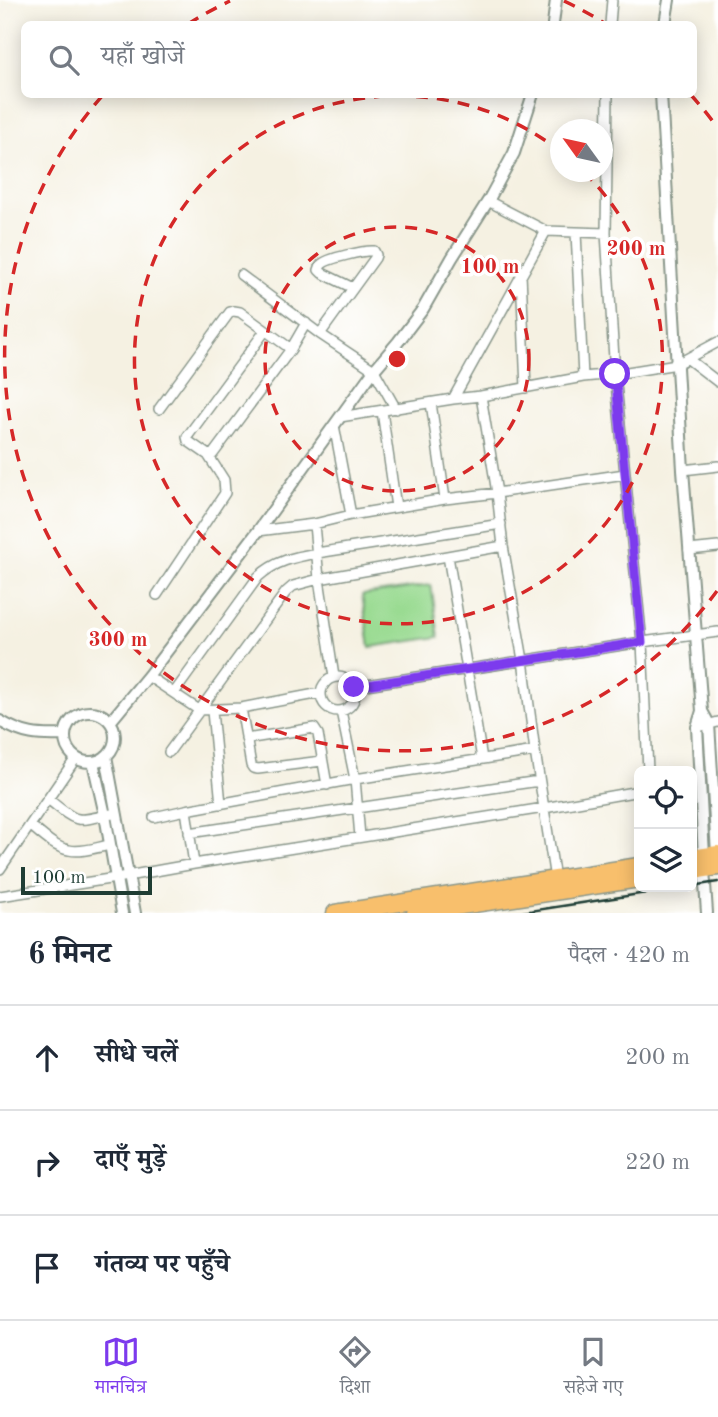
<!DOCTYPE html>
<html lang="hi">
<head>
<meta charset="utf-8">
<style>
	body { margin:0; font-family:"Old Standard TT","Noto Serif Devanagari",serif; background:#f6f6f7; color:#1f2937 }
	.controls { position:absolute; right:21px; bottom:21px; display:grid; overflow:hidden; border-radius:10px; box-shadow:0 4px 18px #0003 }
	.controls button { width:63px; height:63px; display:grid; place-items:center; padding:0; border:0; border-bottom:2px solid #e0e1e3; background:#fff; color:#1f2937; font:35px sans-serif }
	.compass { position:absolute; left:550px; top:119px; width:63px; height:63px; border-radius:50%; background:#fff; box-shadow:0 4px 18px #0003; rotate:303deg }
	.scale { position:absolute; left:21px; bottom:18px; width:131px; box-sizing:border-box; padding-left:7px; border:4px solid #1f3d34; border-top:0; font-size:19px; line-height:24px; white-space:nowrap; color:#1f3d34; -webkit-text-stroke:5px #fff; paint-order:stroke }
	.stop { position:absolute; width:21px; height:21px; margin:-16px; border:5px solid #7c3aed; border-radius:50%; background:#fff }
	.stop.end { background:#7c3aed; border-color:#fff; box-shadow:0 2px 7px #0008 }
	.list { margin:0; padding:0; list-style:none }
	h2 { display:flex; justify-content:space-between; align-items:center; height:91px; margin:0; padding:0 28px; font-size:30px }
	h2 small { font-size:23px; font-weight:400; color:#747a83 }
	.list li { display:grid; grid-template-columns:46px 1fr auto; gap:21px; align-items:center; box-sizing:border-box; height:105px; padding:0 28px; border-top:2px solid #e0e1e3 }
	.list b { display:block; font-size:26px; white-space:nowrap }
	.list em { font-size:23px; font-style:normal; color:#747a83 }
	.icon { flex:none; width:38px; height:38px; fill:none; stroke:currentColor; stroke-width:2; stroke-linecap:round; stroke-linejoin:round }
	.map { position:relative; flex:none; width:718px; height:913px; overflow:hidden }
	.search { position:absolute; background:#fff; box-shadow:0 4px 18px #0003; left:21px; right:21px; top:21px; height:77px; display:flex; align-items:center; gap:18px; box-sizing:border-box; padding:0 24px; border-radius:10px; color:#747a83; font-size:26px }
	.sheet { height:406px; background:#fff }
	nav { display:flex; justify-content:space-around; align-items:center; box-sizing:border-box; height:98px; border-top:2px solid #e0e1e3; background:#fff; font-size:19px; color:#747a83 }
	nav a { display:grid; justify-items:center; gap:4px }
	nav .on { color:#7c3aed }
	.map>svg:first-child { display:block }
	.green { fill:#98da90; stroke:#5c8c62; stroke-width:2 }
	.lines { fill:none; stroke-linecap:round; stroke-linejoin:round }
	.minor-casing { stroke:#8a978b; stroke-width:12 }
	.tertiary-casing { stroke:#8a978b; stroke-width:14 }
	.trunk-casing { stroke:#8a978b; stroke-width:19 }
	.minor { stroke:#fff; stroke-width:9 }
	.tertiary { stroke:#fff; stroke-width:10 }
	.trunk { stroke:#f8bf6c; stroke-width:16 }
	.rail { stroke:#1f3d34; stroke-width:2.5 }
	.route { stroke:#7c3aed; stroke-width:9 }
	.ring { fill:none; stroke:#d62828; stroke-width:3.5; stroke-dasharray:12 9 }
	.centre { fill:#d62828; stroke:#fff; stroke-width:3.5 }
	.ring-label { font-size:21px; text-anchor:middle; font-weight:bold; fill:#d62828; stroke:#fff; stroke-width:7; stroke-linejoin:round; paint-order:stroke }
</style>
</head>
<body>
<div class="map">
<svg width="718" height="913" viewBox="0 0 718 913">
	<rect width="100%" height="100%" fill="#fff"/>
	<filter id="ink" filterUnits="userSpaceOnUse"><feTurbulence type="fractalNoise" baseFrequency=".0143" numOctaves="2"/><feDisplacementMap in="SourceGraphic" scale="14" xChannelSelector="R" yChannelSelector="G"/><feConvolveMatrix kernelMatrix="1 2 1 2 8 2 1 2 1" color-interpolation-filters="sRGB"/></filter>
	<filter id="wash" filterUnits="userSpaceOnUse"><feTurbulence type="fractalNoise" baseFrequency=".00686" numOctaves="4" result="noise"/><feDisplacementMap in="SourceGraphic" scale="28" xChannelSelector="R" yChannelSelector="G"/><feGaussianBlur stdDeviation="1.57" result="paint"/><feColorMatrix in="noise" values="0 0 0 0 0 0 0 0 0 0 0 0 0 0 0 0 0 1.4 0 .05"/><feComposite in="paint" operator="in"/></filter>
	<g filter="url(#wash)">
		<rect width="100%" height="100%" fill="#f5f1e2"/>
		<!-- green -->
		<path class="green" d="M 431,585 L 439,637 L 370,647 L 362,595 Z"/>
	</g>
	<g filter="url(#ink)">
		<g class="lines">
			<defs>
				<path id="minor" d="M 610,24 L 612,0
					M 608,94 L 606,233 L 615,374 L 642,642 L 648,771
					M 488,201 L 546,231 L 606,233
					M 576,232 L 583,377
					M 521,274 L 526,388
					M 241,275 L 320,334 L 374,370 L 396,409
					M 320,334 L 375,258 L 376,255 L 374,251 C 366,250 327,258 321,265 C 320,266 320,268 319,270 L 322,273 L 353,288
					M 291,349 L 306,323
					M 688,359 L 718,382
					M 481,396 L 497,493 L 503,546 L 523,660 L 535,751 L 555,879
					M 453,399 L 546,231
					M 431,403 L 445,499
					M 159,409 L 230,312 L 234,311 L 240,312 L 291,349 L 213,454 L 208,455 L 188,441 L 187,437 L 265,331
					M 382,411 L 396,507
					M 340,417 L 453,399 L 481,396 L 583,377 L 615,374 L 677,364 L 718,342
					M 334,425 L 351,515
					M 683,470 L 718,466
					M 314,524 L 319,579 L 334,677
					M 258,531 L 314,524 L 351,515 L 445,499 L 497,493 L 625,474
					M 689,550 L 718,547
					M 448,556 L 482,759
					M 157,595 L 225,493 L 224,480 L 208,455
					M 148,676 L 199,710 L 241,708 L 321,693
					M321 694a17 17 0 1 1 34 0a17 17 0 1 1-34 0Z
					M 353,687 L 642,642 L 718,632
					M 174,693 L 258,577 C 275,561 294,557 317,553 L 501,524
					M 241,708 L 251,765 L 253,768 L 258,769 L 322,761
					M 212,711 L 221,804
					M 341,711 L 355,779 L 360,837
					M 702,726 L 718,722
					M 246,739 L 314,728 L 318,734 L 327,785
					M 169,752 L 286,592 L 293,586 L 319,579 L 503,546
					M 48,799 C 79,824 74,822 112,814
					M 154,817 L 186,810
					M 30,825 C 41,834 55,848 69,850 C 82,853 98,847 110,845
					M 189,833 L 539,781
					M 194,864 L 186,810 L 355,779 L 535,751
					M 0,869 L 76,758
					M 0,896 L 116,878 L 194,864 L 544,808 L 639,791"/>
				<path id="tertiary" d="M 553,24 L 556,0
					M 665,24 L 669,0
					M 661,94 L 683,470 L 702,711 L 697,727 L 704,856
					M 702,711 L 709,724 L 717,854
					M65 737a25 25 0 1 1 50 0a25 25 0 1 1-50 0Z
					M 0,721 C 23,735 38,736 64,735
					M 110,722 L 148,676 L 258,531 L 374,370 L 398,342 L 423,309 L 452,258 L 488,201 L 514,153 L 533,94
					M 106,756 L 135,913
					M 93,762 L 105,815 L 122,913
					M 704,869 L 707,913"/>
				<path id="trunk" d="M 692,858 L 718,854
					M 692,871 L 718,867
					M 335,913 L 639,866
					M 415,913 L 639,879"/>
			</defs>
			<!-- minor casing -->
			<use href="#minor" class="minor-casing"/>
			<!-- tertiary casing -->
			<use href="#tertiary" class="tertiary-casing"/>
			<!-- trunk casing -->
			<use href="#trunk" class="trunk-casing"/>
			<!-- minor -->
			<use href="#minor" class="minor"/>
			<!-- tertiary -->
			<use href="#tertiary" class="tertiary"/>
			<!-- trunk -->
			<use href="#trunk" class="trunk"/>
			<!-- rail -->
			<path class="rail" d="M 692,886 L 718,882
				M 517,913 L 685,887"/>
		</g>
	</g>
	<g class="lines" filter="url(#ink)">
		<!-- route -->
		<path class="route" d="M 354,687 L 642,642 L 615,374"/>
	</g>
	<!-- distance rings -->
	<g class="ring">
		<circle cx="397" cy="359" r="132"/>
		<path d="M584 172A264 264 0 1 1 560 151"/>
		<path d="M717 591A395 395 0 1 1 103 95M188 24A395 395 0 0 1 230 1M564 1A395 395 0 0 1 606 24M691 95A395 395 0 0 1 717 127"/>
	</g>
	<circle cx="397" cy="359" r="10" class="centre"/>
	<g class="ring-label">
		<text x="636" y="255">200 m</text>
		<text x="490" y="273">100 m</text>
		<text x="118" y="646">300 m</text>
	</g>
</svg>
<div class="controls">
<button><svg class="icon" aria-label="locate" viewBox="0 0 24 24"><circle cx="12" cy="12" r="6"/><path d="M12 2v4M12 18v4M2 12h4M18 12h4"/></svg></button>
<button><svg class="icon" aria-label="layers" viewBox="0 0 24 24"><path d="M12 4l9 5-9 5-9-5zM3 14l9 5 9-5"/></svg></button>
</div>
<svg class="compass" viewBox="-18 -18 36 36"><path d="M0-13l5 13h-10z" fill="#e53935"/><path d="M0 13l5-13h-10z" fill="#747a83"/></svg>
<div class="scale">100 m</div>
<div class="stop" style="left:615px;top:374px"></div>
<div class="stop end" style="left:354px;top:687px"></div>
<div class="search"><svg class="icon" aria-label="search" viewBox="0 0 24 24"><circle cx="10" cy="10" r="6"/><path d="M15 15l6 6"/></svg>यहाँ खोजें</div>
</div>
<section class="sheet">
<h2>6 मिनट<small>पैदल · 420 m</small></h2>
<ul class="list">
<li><svg class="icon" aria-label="ahead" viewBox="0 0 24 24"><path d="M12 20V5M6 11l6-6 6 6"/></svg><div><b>सीधे चलें</b></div><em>200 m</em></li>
<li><svg class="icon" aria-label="right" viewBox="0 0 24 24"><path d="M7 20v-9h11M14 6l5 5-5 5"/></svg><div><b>दाएँ मुड़ें</b></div><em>220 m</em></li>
<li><svg class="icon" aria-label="arrive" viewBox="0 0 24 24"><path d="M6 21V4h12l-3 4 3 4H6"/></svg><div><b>गंतव्य पर पहुँचे</b></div></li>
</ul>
</section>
<nav>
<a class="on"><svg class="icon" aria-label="map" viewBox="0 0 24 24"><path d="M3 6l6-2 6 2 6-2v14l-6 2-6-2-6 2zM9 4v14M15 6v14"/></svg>मानचित्र</a>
<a><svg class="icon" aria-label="directions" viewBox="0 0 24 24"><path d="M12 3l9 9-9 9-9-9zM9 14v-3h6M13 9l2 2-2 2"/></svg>दिशा</a>
<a><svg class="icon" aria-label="saved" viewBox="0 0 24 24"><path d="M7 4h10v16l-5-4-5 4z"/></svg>सहेजे गए</a>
</nav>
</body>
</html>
